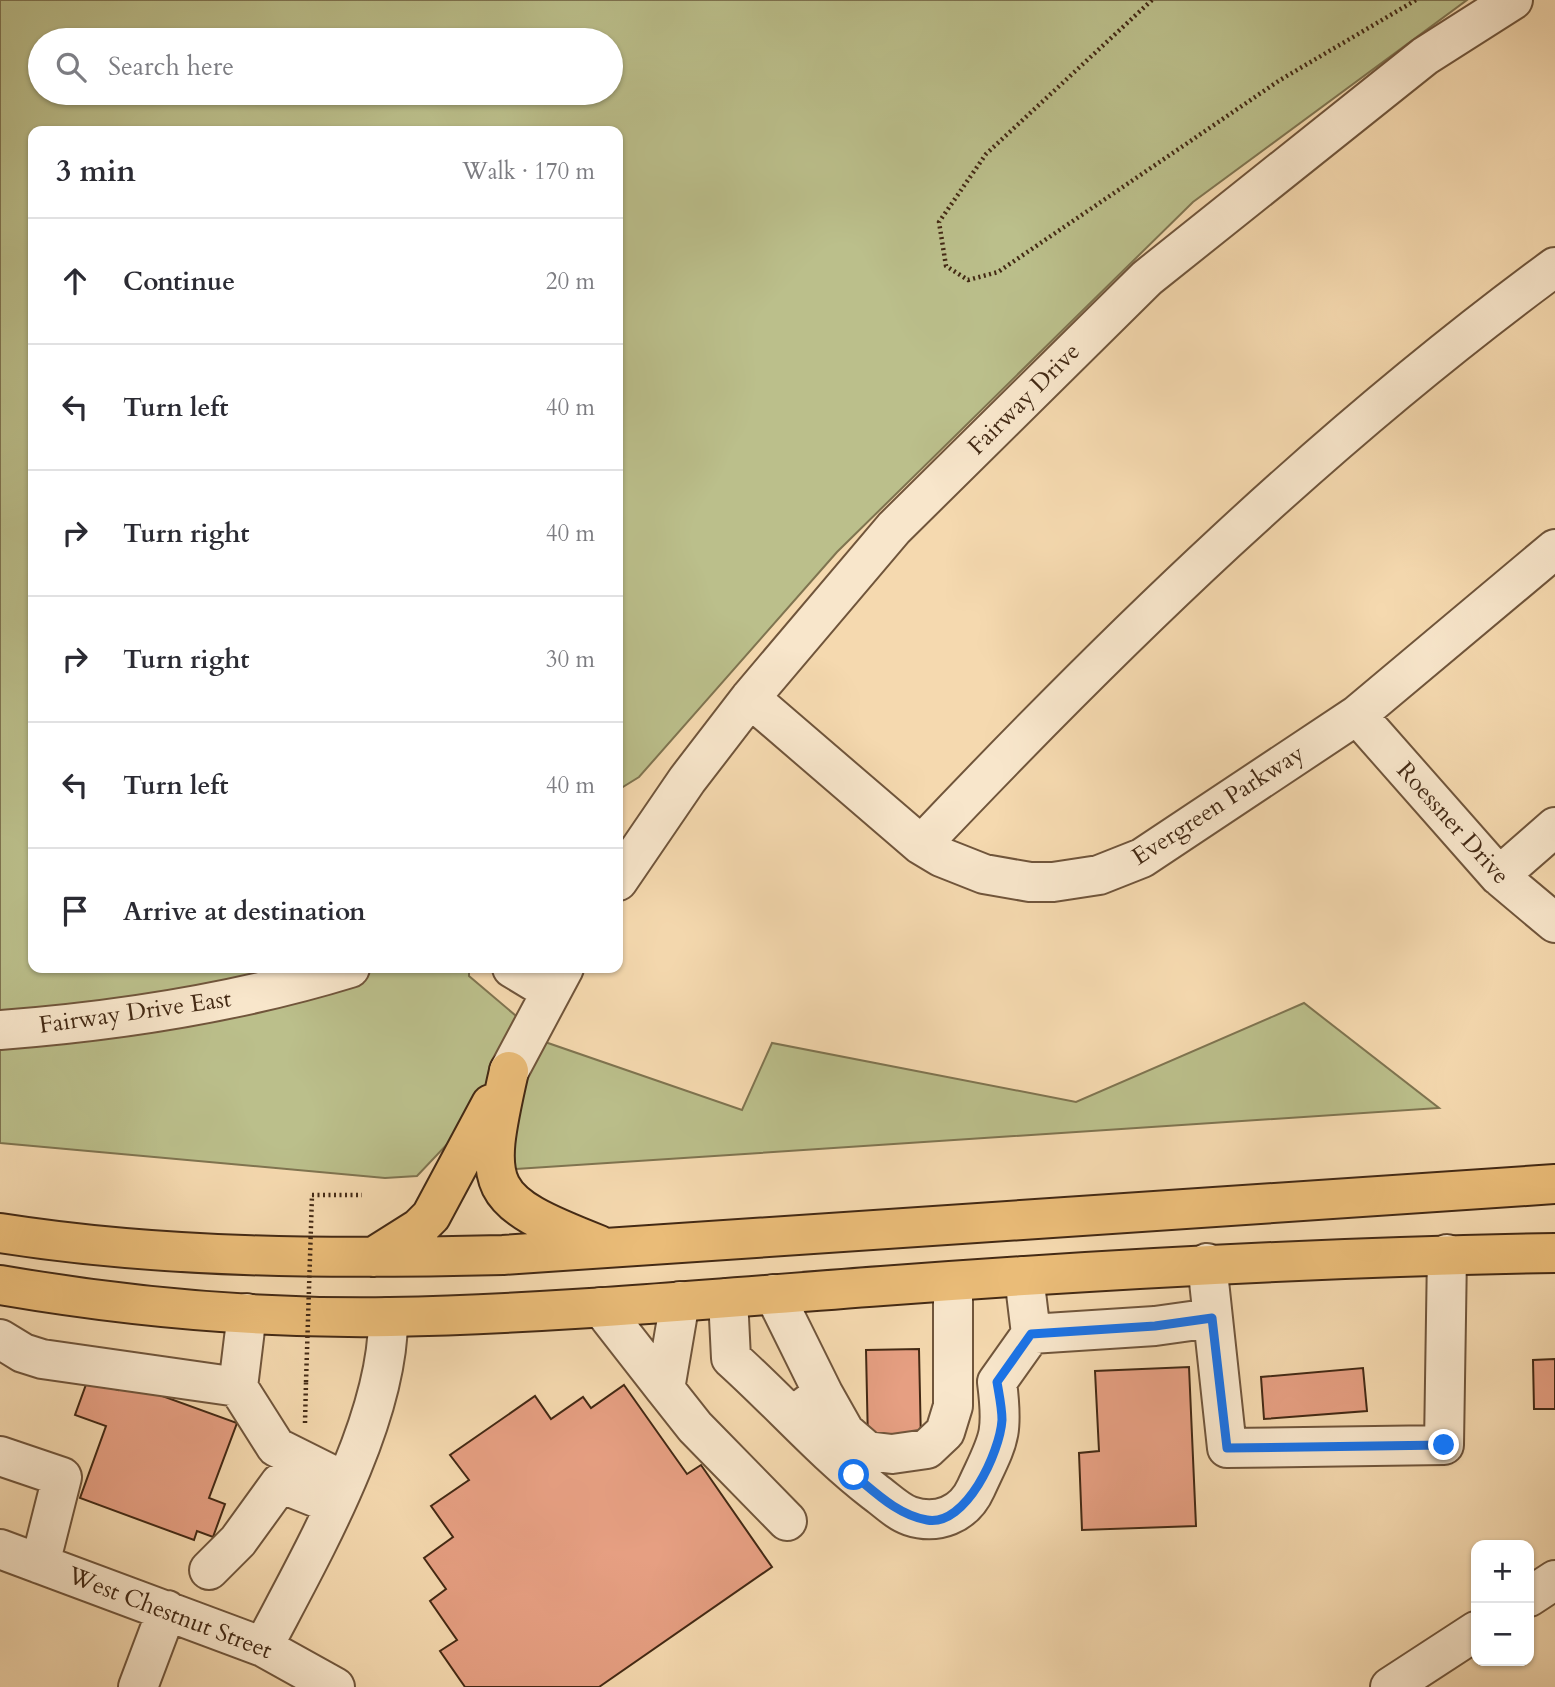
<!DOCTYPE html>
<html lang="en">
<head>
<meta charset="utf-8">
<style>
	body { margin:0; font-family:Cardo,serif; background:#f2f2f3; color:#2b2b33 }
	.controls { position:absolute; right:21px; bottom:21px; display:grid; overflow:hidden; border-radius:14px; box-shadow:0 2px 5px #0004 }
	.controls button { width:63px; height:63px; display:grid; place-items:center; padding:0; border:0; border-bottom:2px solid #e1e1e2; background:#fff; color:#2b2b33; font:35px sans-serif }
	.stop { position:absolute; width:21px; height:21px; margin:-16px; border:5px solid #1a73e8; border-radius:50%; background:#fff }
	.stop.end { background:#1a73e8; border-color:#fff; box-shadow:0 2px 7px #0008 }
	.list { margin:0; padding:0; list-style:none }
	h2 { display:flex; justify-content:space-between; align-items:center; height:91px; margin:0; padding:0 28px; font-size:30px }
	h2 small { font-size:23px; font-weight:400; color:#7c7c81 }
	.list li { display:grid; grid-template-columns:46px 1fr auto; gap:21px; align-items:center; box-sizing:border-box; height:126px; padding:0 28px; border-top:2px solid #e1e1e2 }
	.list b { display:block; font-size:26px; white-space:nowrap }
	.list em { font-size:23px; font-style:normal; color:#7c7c81 }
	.icon { flex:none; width:38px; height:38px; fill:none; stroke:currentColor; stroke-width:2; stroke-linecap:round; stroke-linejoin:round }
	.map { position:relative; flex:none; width:1555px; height:1687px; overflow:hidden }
	.search { position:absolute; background:#fff; box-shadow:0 2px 5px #0004; left:28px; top:28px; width:595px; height:77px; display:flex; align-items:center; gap:18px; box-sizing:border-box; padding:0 24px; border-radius:38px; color:#7c7c81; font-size:26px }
	.panel { position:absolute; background:#fff; box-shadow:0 2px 5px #0004; left:28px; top:126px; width:595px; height:847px; border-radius:14px }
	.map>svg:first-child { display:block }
	.green { fill:#bbbf8b; stroke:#7f7450; stroke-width:2; fill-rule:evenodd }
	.building { fill:#e69f82; stroke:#432914; stroke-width:2 }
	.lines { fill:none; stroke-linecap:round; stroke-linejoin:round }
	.minor-casing { stroke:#70553b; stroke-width:42 }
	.highway-casing { stroke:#432914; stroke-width:42 }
	.path { stroke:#432914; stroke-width:4.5; stroke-dasharray:2 3.5; stroke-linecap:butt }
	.minor { stroke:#f8e6cb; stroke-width:38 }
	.highway { stroke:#eabc78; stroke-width:38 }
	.path-bridge { stroke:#432914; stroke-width:4.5; stroke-dasharray:2 3.5; stroke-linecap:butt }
	.route { stroke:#1a73e8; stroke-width:9 }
	.labels { text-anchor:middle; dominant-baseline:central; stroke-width:5; stroke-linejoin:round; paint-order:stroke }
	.street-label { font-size:24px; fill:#432914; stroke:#f8e6cb }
</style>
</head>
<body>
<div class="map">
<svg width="1555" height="1687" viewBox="0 0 1555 1687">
	<rect width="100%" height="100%" fill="#f5d9af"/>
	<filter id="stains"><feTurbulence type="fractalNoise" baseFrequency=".00286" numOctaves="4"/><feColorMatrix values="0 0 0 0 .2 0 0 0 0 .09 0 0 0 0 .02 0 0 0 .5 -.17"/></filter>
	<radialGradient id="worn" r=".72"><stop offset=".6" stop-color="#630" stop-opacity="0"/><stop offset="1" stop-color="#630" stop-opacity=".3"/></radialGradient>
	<!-- green -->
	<path class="green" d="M 0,0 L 1467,0 L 1193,202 L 837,552 L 639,777 L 618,790 L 618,131 L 33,131 L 33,968 L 469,968 L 469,976 L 548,1043 L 742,1110 L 772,1043 L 1076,1102 L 1304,1003 L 1439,1108 L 502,1170 L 452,1139 L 417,1176 L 385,1178 L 0,1143 ZM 40,40 L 611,40 L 611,93 L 40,93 Z"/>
	<!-- building -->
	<path class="building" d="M 919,1349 L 921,1443 L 868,1443 L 866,1350 Z
		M 1555,1359 L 1555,1409 L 1534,1409 L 1533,1360 Z
		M 1189,1367 L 1196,1526 L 1082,1530 L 1079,1453 L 1099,1451 L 1095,1371 Z
		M 1363,1368 L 1367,1411 L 1264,1419 L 1261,1377 Z
		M 88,1379 L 118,1390 L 121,1381 L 237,1423 L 209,1498 L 225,1504 L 213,1537 L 197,1531 L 194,1540 L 80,1498 L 106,1426 L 75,1415 Z
		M 624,1385 L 687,1474 L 701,1465 L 772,1567 L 599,1687 L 465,1687 L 440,1651 L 457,1640 L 430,1601 L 446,1589 L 424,1558 L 453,1537 L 431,1506 L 469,1480 L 450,1455 L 535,1396 L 551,1419 L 583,1397 L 591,1408 Z"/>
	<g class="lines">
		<defs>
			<path id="minor" d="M 750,698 L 921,845 L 941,857 L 984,874 L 1030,882 L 1053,882 L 1099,875 L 1142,858 L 1357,715 L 1555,549
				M 1357,715 L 1499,876 L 1555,923
				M 921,845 C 1117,638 1324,437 1555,267
				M 1499,876 L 1555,827
				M 618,881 L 687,780 L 750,698 L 894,528 L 1147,278 L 1425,56 L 1513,0
				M 512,968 L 550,991
				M 0,1030 C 119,1021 236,1003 350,968
				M 509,1071 L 564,968
				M 1207,1263 L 1227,1448 L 1444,1445 L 1447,1254
				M 774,1294 L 823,1393 L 802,1409
				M 728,1298 L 731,1358 C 780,1402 823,1452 875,1492 C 886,1500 898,1512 910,1516 C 937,1525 964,1515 976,1488 C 998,1440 1004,1437 997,1382 L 1031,1334 L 1024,1276
				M 601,1307 L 665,1389 L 680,1301
				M 1031,1334 L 1155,1326 L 1212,1318
				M 0,1339 L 23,1353 L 42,1359 L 238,1387 L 276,1447 L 344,1481
				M 238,1387 L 247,1313
				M 665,1389 L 695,1427 L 787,1521
				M 823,1393 L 845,1432 L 867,1451 L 892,1454 L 927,1449 L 945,1432 L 953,1406 L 953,1281
				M 0,1456 L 62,1477 L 40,1564
				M 0,1549 L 263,1647 L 335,1687
				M 209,1570 L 238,1541 L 280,1483 L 335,1505
				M 1529,1597 L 1555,1580
				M 263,1647 C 311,1555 389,1421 388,1317
				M 138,1687 L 167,1610
				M 1390,1687 L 1476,1631"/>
			<path id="highway" d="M 509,1071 C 482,1190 484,1200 599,1245
				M 0,1233 C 166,1259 336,1259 503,1255 L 1555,1184
				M 373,1257 L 419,1228 L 431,1216 L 491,1104
				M 0,1285 C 128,1307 260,1319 390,1317 C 554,1314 718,1298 882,1286 C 1107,1269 1330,1257 1555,1253"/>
		</defs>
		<!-- minor casing -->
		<use href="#minor" class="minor-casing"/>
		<!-- highway casing -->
		<use href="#highway" class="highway-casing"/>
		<!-- path -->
		<path class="path" d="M 1152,0 L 986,154 L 939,222 L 946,266 L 968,280 L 998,272 L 1280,80 L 1416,0
			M 312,1195 L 362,1195
			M 305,1423 L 306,1382"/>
		<!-- minor -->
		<use href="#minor" class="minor"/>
		<!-- highway -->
		<use href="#highway" class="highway"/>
		<!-- path-bridge -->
		<path class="path-bridge" d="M 306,1382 L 312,1195"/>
	</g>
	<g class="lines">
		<!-- route -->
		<path class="route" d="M 854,1475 C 876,1493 898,1515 927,1520 C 966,1527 1000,1452 1002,1420 C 1002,1408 999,1394 997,1382 L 1031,1334 L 1155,1326 L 1212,1318 L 1227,1448 L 1444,1445"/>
	</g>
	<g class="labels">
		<!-- street labels -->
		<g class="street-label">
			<text transform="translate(1024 399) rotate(-45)">Fairway Drive</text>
			<text transform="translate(1218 805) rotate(-33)">Evergreen Parkway</text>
			<text transform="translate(1453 823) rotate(48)">Roessner Drive</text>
			<text transform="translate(135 1012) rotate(-8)">Fairway Drive East</text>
			<text transform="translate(170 1613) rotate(21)">West Chestnut Street</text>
		</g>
	</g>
	<rect width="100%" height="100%" filter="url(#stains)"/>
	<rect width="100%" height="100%" fill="url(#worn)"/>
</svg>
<div class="controls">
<button>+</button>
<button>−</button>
</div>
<div class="stop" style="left:854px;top:1475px"></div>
<div class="stop end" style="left:1444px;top:1445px"></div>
<div class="search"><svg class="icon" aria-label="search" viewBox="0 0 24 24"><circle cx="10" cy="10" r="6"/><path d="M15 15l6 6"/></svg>Search here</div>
<section class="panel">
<h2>3 min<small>Walk · 170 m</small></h2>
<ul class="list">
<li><svg class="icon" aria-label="ahead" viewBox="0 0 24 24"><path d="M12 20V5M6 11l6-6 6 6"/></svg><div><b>Continue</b></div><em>20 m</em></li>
<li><svg class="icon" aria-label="left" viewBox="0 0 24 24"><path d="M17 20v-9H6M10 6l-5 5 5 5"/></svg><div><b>Turn left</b></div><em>40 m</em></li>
<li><svg class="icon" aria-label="right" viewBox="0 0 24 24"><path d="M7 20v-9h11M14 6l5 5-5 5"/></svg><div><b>Turn right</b></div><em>40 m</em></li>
<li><svg class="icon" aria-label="right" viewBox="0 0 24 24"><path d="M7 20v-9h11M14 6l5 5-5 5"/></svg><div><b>Turn right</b></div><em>30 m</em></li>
<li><svg class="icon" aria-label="left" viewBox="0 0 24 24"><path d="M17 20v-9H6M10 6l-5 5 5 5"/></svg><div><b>Turn left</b></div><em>40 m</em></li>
<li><svg class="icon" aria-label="arrive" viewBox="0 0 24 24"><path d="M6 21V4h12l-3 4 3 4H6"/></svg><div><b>Arrive at destination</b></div></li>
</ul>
</section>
</div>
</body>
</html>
